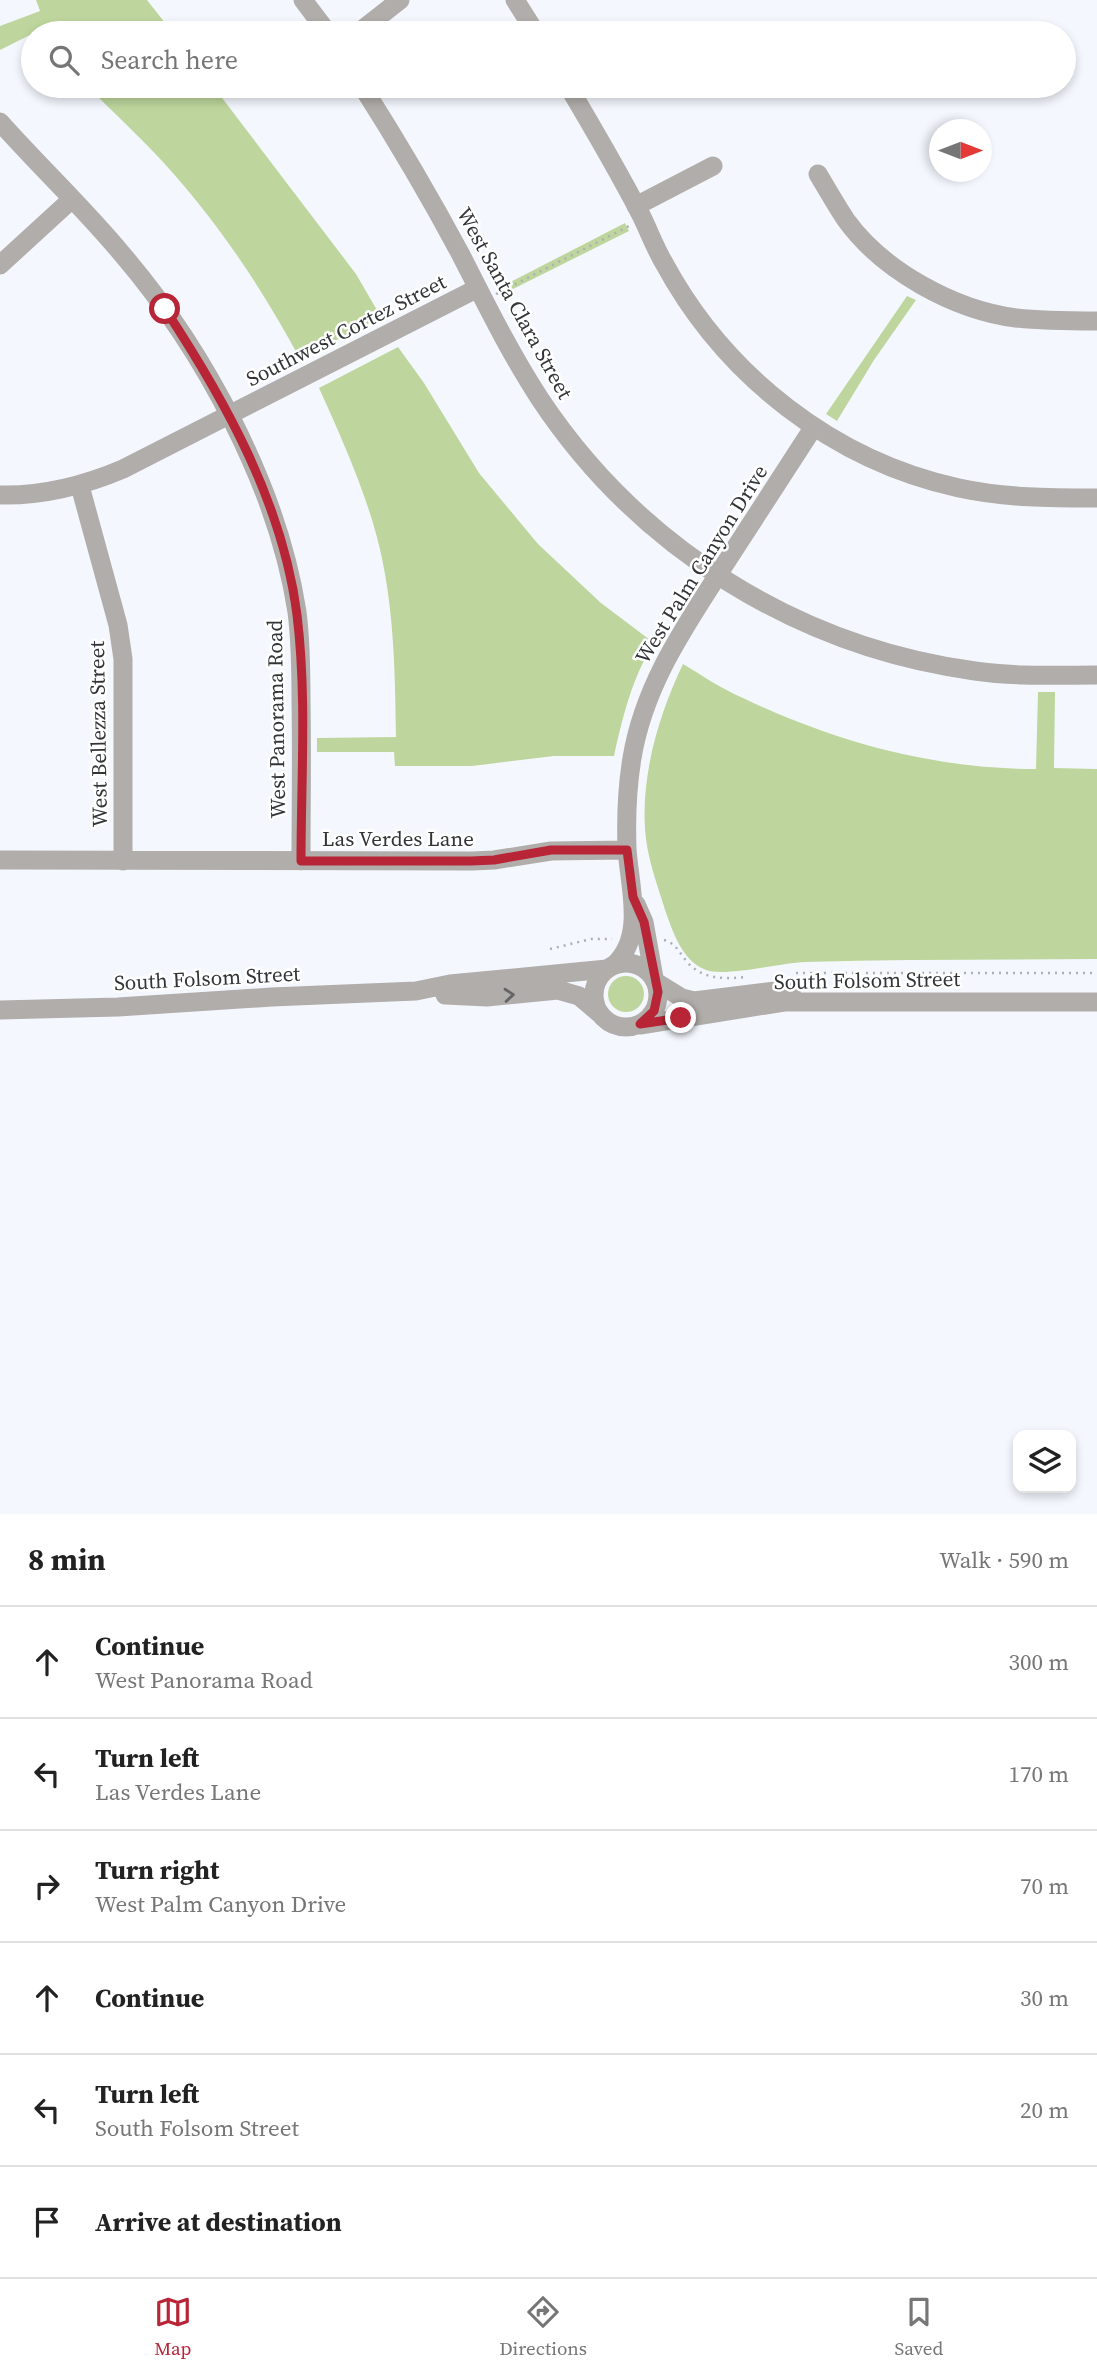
<!DOCTYPE html>
<html lang="en">
<head>
<meta charset="utf-8">
<style>
	body { margin:0; font-family:"Source Serif 4",serif; background:#f6f6f6; color:#222 }
	.controls { position:absolute; right:21px; bottom:21px; display:grid; overflow:hidden; border-radius:14px; box-shadow:0 4px 10px #0003 }
	.controls button { width:63px; height:63px; display:grid; place-items:center; padding:0; border:0; border-bottom:2px solid #e0e0e0; background:#fff; color:#222; font:35px sans-serif }
	.compass { position:absolute; left:929px; top:119px; width:63px; height:63px; border-radius:50%; background:#fff; box-shadow:0 4px 10px #0003; rotate:90deg }
	.stop { position:absolute; width:21px; height:21px; margin:-16px; border:5px solid #b72537; border-radius:50%; background:#fff }
	.stop.end { background:#b72537; border-color:#fff; box-shadow:0 2px 7px #0008 }
	.list { margin:0; padding:0; list-style:none }
	h2 { display:flex; justify-content:space-between; align-items:center; height:91px; margin:0; padding:0 28px; font-size:30px }
	h2 small { font-size:23px; font-weight:400; color:#767676 }
	.list li { display:grid; grid-template-columns:46px 1fr auto; gap:21px; align-items:center; box-sizing:border-box; height:112px; padding:0 28px; border-top:2px solid #e0e0e0 }
	.list b { display:block; font-size:26px; white-space:nowrap }
	.list p { margin:0; font-size:23px; white-space:nowrap; color:#767676 }
	.list em { font-size:23px; font-style:normal; color:#767676 }
	.icon { flex:none; width:38px; height:38px; fill:none; stroke:currentColor; stroke-width:2; stroke-linecap:round; stroke-linejoin:round }
	.map { position:relative; flex:none; width:1097px; height:1514px; overflow:hidden }
	.search { position:absolute; background:#fff; box-shadow:0 4px 10px #0003; left:21px; right:21px; top:21px; height:77px; display:flex; align-items:center; gap:18px; box-sizing:border-box; padding:0 24px; border-radius:38px; color:#767676; font-size:26px }
	.sheet { height:763px; background:#fff }
	nav { display:flex; justify-content:space-around; align-items:center; box-sizing:border-box; height:98px; border-top:2px solid #e0e0e0; background:#fff; font-size:19px; color:#767676 }
	nav a { display:grid; justify-items:center; gap:4px }
	nav .on { color:#b72537 }
	.map>svg:first-child { display:block }
	.green { fill:#bed69d }
	.lines { fill:none; stroke-linecap:round; stroke-linejoin:round }
	.path { stroke:#acb0b4; stroke-width:2.5; stroke-dasharray:2 5; stroke-linecap:butt }
	.minor { stroke:#b1adab; stroke-width:19 }
	.oneway { stroke:#656465 }
	.route { stroke:#b72537; stroke-width:9 }
	.labels { text-anchor:middle; dominant-baseline:central; stroke-width:5; stroke-linejoin:round; paint-order:stroke }
	.street-label { font-size:21px; fill:#323437; stroke:#fff }
</style>
</head>
<body>
<div class="map">
<svg width="1097" height="1514" viewBox="0 0 1097 1514">
	<rect width="100%" height="100%" fill="#f4f8fe"/>
	<!-- green -->
	<path class="green" d="M 36,0 L 147,0 L 173,33 L 50,33 L 46,27 L 0,50 L 0,26 L 40,11 Z
		M 87,86 L 213,86 L 356,274 L 381,317 L 300,359 C 262,288 217,221 163,162 C 138,135 112,111 87,86 Z
		M 625,223 L 629,231 L 501,295 L 497,289 Z
		M 907,296 L 916,300 L 874,360 L 837,421 L 826,414 Z
		M 398,347 L 424,383 L 479,473 L 538,544 L 601,603 L 654,643 C 632,678 623,716 614,756 L 554,756 L 472,766 L 395,766 L 394,752 L 317,752 L 317,738 L 396,737 C 395,665 394,593 373,523 C 359,477 339,432 319,388 Z
		M 683,664 C 703,676 722,689 743,698 C 835,742 934,769 1036,769 L 1038,692 L 1055,692 L 1054,768 L 1097,769 L 1097,959 C 1000,960 902,959 805,962 C 781,963 725,977 706,970 C 682,961 673,932 665,910 C 658,887 649,863 646,839 C 639,781 658,716 683,664 Z
		M608 994a18 18 0 1 1 36 0a18 18 0 1 1-36 0Z"/>
	<g class="lines">
		<!-- path -->
		<path class="path" d="M 496,294 L 631,225
			M 664,940 C 676,943 680,954 688,963 C 704,980 726,979 747,977
			M 550,949 L 591,939 L 612,939
			M 796,973 L 1097,973"/>
		<!-- minor -->
		<path class="minor" d="M 303,0 L 328,33
			M 515,0 L 536,33
			M 358,33 L 400,0
			M 362,86 C 397,141 430,197 461,255 C 486,304 510,353 540,399 C 639,548 798,647 975,671 C 1016,677 1056,675 1097,675
			M 568,86 C 593,128 618,171 641,215 C 649,231 655,248 664,263 C 725,376 834,461 959,488 C 1005,498 1051,498 1097,498
			M 0,122 C 40,167 84,208 122,254 C 204,350 278,487 297,612 C 301,642 301,672 301,702 C 302,755 301,808 301,861
			M 818,174 C 827,189 836,205 846,220 C 883,271 954,310 1016,318 C 1043,321 1070,321 1097,321
			M 636,206 L 713,166
			M 0,265 L 72,199
			M 80,486 L 118,625 L 123,659 L 123,861
			M 0,495 C 43,496 83,486 123,469 L 478,288
			M 0,860 L 472,861 L 494,860 L 551,851 L 627,850
			M 636,904 L 644,922 L 654,978
			M594 995a32 32 0 1 1 64 0a32 32 0 1 1-64 0Z
			M 614,965 C 646,936 629,886 627,848 C 626,818 627,788 632,758 C 644,685 684,628 723,567 C 753,521 783,475 813,428
			M 656,982 L 682,998 L 694,1001 L 792,989
			M 445,995 L 487,997 L 558,990 L 579,996 L 599,1013
			M 0,1010 L 118,1007 L 272,997 L 416,991 L 450,984 L 607,969
			M 640,1025 L 784,1002 L 1097,1002"/>
	</g>
	<!-- one-way arrows -->
	<defs><path id="oneway-chevron" d="M-2-3.5L2.5 0L-2 3.5" fill="none" stroke-width="1.6" stroke-linecap="round" stroke-linejoin="round" transform="scale(1.75)"/></defs>
	<use class="oneway" href="#oneway-chevron" transform="translate(509 995) rotate(-5)"/>
	<g class="lines">
		<!-- route -->
		<path class="route" d="M 165,309 C 225,400 283,504 297,615 C 307,696 301,780 301,861 L 471,861 L 494,860 L 551,850 L 627,850 L 633,897 L 644,922 L 658,992 L 654,1011 L 640,1024 L 681,1018"/>
	</g>
	<g class="labels">
		<!-- street labels -->
		<g class="street-label">
			<text transform="translate(515 303) rotate(61)">West Santa Clara Street</text>
			<text transform="translate(346 330) rotate(-27)">Southwest Cortez Street</text>
			<text transform="translate(701 564) rotate(-58)">West Palm Canyon Drive</text>
			<text transform="translate(276 719) rotate(-91)">West Panorama Road</text>
			<text transform="translate(98 734) rotate(-91)">West Bellezza Street</text>
			<text x="398" y="838">Las Verdes Lane</text>
			<text transform="translate(207 978) rotate(-3)">South Folsom Street</text>
			<text transform="translate(867 980) rotate(-1)">South Folsom Street</text>
		</g>
	</g>
</svg>
<div class="controls">
<button><svg class="icon" aria-label="layers" viewBox="0 0 24 24"><path d="M12 4l9 5-9 5-9-5zM3 14l9 5 9-5"/></svg></button>
</div>
<svg class="compass" viewBox="-18 -18 36 36"><path d="M0-13l5 13h-10z" fill="#e53935"/><path d="M0 13l5-13h-10z" fill="#767676"/></svg>
<div class="stop" style="left:165px;top:309px"></div>
<div class="stop end" style="left:681px;top:1018px"></div>
<div class="search"><svg class="icon" aria-label="search" viewBox="0 0 24 24"><circle cx="10" cy="10" r="6"/><path d="M15 15l6 6"/></svg>Search here</div>
</div>
<section class="sheet">
<h2>8 min<small>Walk · 590 m</small></h2>
<ul class="list">
<li><svg class="icon" aria-label="ahead" viewBox="0 0 24 24"><path d="M12 20V5M6 11l6-6 6 6"/></svg><div><b>Continue</b><p>West Panorama Road</p></div><em>300 m</em></li>
<li><svg class="icon" aria-label="left" viewBox="0 0 24 24"><path d="M17 20v-9H6M10 6l-5 5 5 5"/></svg><div><b>Turn left</b><p>Las Verdes Lane</p></div><em>170 m</em></li>
<li><svg class="icon" aria-label="right" viewBox="0 0 24 24"><path d="M7 20v-9h11M14 6l5 5-5 5"/></svg><div><b>Turn right</b><p>West Palm Canyon Drive</p></div><em>70 m</em></li>
<li><svg class="icon" aria-label="ahead" viewBox="0 0 24 24"><path d="M12 20V5M6 11l6-6 6 6"/></svg><div><b>Continue</b></div><em>30 m</em></li>
<li><svg class="icon" aria-label="left" viewBox="0 0 24 24"><path d="M17 20v-9H6M10 6l-5 5 5 5"/></svg><div><b>Turn left</b><p>South Folsom Street</p></div><em>20 m</em></li>
<li><svg class="icon" aria-label="arrive" viewBox="0 0 24 24"><path d="M6 21V4h12l-3 4 3 4H6"/></svg><div><b>Arrive at destination</b></div></li>
</ul>
</section>
<nav>
<a class="on"><svg class="icon" aria-label="map" viewBox="0 0 24 24"><path d="M3 6l6-2 6 2 6-2v14l-6 2-6-2-6 2zM9 4v14M15 6v14"/></svg>Map</a>
<a><svg class="icon" aria-label="directions" viewBox="0 0 24 24"><path d="M12 3l9 9-9 9-9-9zM9 14v-3h6M13 9l2 2-2 2"/></svg>Directions</a>
<a><svg class="icon" aria-label="saved" viewBox="0 0 24 24"><path d="M7 4h10v16l-5-4-5 4z"/></svg>Saved</a>
</nav>
</body>
</html>
